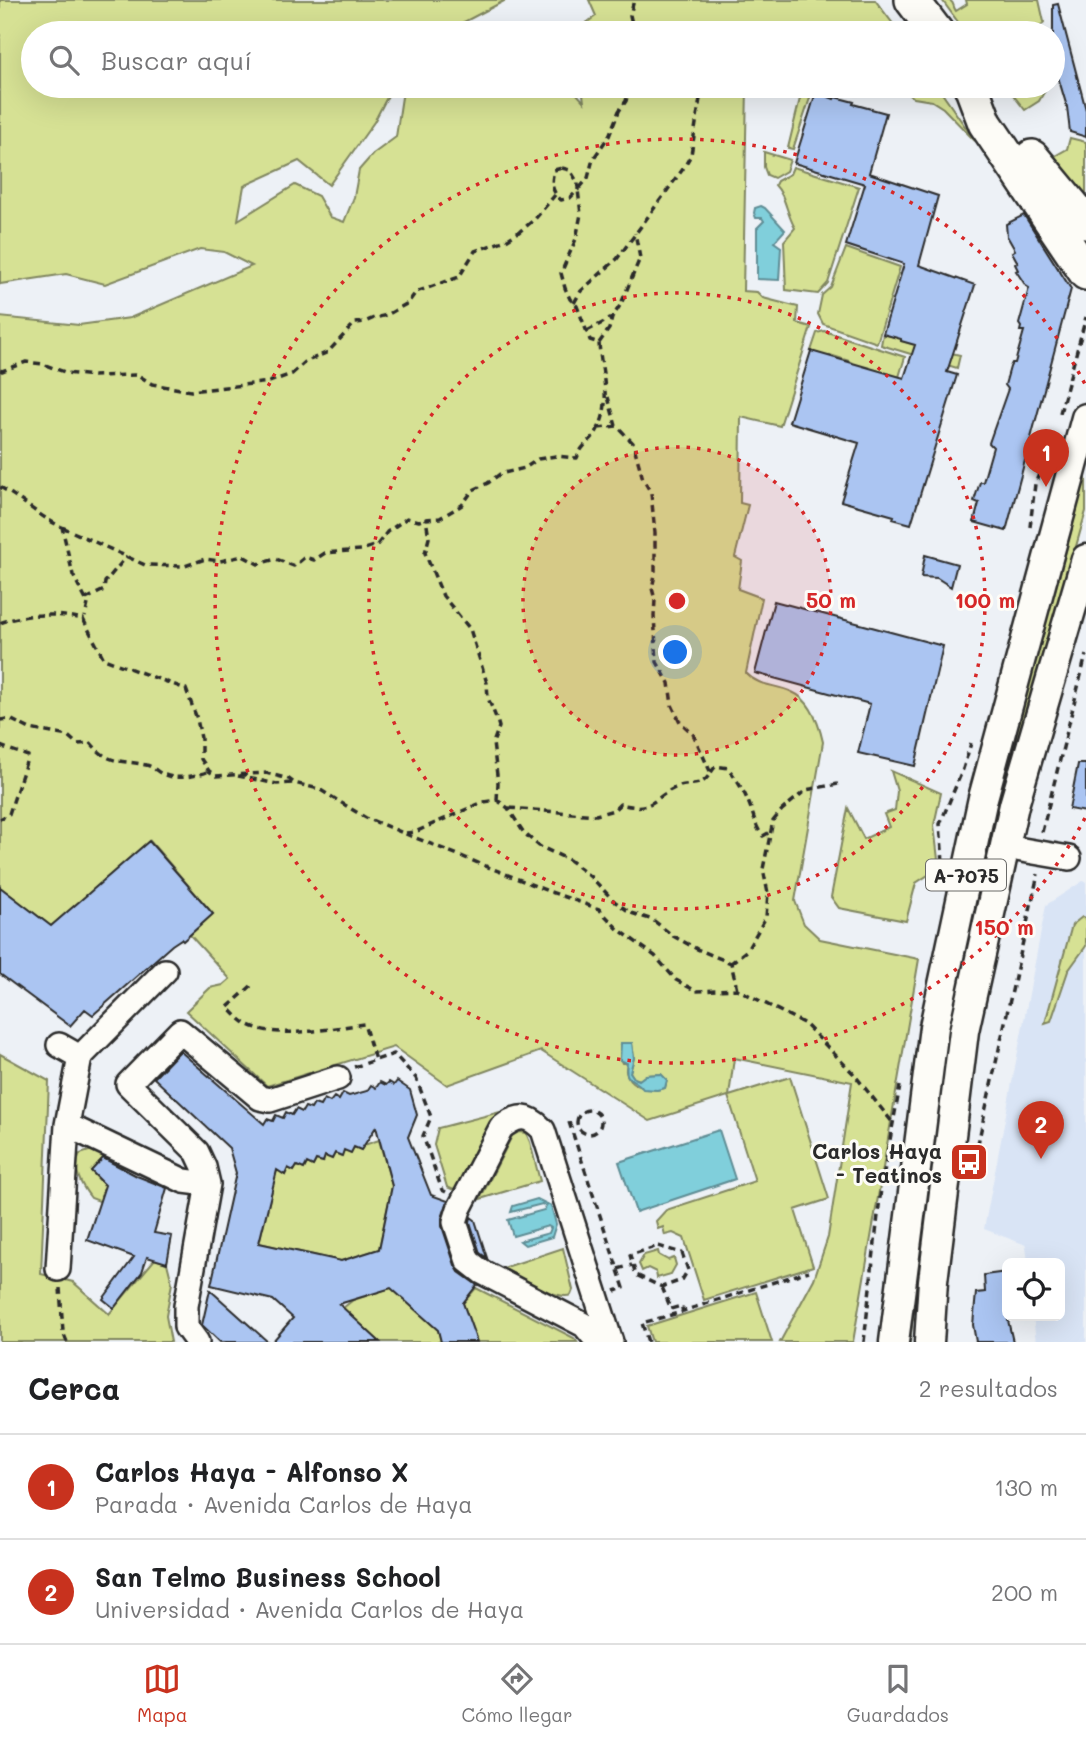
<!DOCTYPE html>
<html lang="es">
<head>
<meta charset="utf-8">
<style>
	body { margin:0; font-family:Mali,sans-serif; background:#f2f2f2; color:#202124 }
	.controls { position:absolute; right:21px; bottom:21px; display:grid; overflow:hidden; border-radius:10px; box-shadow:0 7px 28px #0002 }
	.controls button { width:63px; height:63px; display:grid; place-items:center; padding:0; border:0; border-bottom:2px solid #e0e0e0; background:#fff; color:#202124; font:35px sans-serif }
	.you { position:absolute; left:676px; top:653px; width:24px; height:24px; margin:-18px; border:5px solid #fff; border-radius:50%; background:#1a73e8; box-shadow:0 0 0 10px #1a73e833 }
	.badge { display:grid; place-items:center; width:46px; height:46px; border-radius:50%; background:#c8321e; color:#fff; font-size:23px; font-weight:700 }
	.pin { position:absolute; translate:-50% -58px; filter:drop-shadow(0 2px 4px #0008) }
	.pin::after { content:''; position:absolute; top:37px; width:24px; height:21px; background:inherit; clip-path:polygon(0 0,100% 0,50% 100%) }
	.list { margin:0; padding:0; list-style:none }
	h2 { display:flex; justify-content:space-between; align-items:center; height:91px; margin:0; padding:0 28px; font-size:30px }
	h2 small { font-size:23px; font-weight:400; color:#757577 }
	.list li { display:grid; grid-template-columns:46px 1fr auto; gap:21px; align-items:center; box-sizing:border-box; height:105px; padding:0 28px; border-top:2px solid #e0e0e0 }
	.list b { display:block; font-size:26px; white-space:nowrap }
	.list p { margin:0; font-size:23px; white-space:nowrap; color:#757577 }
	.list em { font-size:23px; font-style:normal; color:#757577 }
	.icon { flex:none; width:38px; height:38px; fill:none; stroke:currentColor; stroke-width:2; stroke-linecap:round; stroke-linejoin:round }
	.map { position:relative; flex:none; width:1086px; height:1342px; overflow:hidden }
	.search { position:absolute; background:#fff; box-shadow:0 7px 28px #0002; left:21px; right:21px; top:21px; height:77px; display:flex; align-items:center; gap:18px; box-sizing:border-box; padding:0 24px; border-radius:38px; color:#757577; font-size:26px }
	.sheet { height:301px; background:#fff }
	nav { display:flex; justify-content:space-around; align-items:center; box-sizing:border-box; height:98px; border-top:2px solid #e0e0e0; background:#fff; font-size:19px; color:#757577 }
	nav a { display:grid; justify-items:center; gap:4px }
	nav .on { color:#c8321e }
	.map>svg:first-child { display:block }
	.built { fill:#d9e4f5 }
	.green { fill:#d6e194; stroke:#808660; stroke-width:2; fill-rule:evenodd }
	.water { fill:#80cfdb; stroke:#5e8d95; stroke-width:2 }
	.building { fill:#abc5f2; stroke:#2b2b2b; stroke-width:2; fill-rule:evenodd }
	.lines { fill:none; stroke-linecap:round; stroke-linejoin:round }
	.minor-casing { stroke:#2b2b2b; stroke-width:28 }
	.major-casing { stroke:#2b2b2b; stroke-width:33 }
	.highway-casing { stroke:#2b2b2b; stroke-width:38 }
	.path { stroke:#2b2b2b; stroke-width:3.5; stroke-dasharray:7 5; stroke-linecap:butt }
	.minor { stroke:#fdfcf7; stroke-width:23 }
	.major { stroke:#fdfcf7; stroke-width:28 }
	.highway { stroke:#fdfcf7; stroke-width:33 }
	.ring { fill:none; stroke:#d62828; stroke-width:3.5; stroke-dasharray:3.5 7 }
	.labels { text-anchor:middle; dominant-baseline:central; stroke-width:6; stroke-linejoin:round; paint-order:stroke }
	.shield { fill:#fdfcf7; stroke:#6a6a68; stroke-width:2 }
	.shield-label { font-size:19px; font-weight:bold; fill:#2b2b2b }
	.poi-label { font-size:21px; font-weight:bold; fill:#2b2b2b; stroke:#fdfcf7; text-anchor:end }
	.centre { fill:#d62828; stroke:#fdfcf7; stroke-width:3.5 }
	.ring-label { font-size:21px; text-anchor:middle; font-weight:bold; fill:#d62828; stroke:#fdfcf7; stroke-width:6; stroke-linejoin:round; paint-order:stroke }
</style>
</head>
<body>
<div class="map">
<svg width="1086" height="1342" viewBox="0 0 1086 1342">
	<rect width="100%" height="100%" fill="#edf1f6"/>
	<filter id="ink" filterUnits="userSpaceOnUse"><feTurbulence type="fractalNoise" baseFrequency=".0143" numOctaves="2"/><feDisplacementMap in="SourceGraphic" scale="14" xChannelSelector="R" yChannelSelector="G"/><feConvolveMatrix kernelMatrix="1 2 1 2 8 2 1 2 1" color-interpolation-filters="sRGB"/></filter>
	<g filter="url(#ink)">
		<!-- built -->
		<path class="built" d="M 1083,881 L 1086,882 L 1086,1342 L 1036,1342 L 1033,1316 L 1060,1316 L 1060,1263 L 1028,1263 L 1026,1245 L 984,1229 L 1046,905 Z"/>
		<!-- green -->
		<path class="green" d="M 0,0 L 506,0 L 443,33 L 33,33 L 33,86 L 393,86 L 374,122 L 329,185 L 299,161 L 244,186 L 238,220 L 295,185 L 318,196 L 330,217 L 344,222 L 354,197 L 359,170 L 373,154 L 396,137 L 402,97 L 410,86 L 570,86 L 584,102 L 582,86 L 747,86 L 743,291 L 757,292 L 763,298 L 798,307 L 797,323 L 811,327 L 780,426 L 741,417 L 740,503 L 748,505 L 735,557 L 742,561 L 738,589 L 762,598 L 746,673 C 759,687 775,684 792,692 C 811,700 819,724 823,742 L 795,901 L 804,924 L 820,939 L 919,959 L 853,1342 L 780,1342 L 814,1279 L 828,1237 L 852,1082 L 734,1058 L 729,1096 L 790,1077 L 829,1199 L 795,1210 L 813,1266 L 704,1300 L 684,1238 L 673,1233 L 665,1235 L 663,1227 L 658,1229 L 656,1221 L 666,1210 L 755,1181 L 728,1096 L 650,1121 L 541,1051 L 447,1085 L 394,1047 L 267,1086 L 186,1011 L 210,988 L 223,985 L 230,979 L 190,935 L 213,914 L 150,841 L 51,926 L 0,887 L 0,317 L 79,325 L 130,318 L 252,266 L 224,252 L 200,249 L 105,284 L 66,274 L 0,284 ZM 632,1043 L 634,1058 L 630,1072 L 634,1078 L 640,1080 L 646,1075 L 661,1074 L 667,1080 L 665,1088 C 654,1092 632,1088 627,1075 C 625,1072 626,1067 627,1063 L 622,1063 L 620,1058 L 621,1044 Z
			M 589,0 L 875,0 L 900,33 L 572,33 L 596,16 Z
			M 942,0 C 957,0 951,5 956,11 L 967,4 L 966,0 L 1039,0 L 1044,22 L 1040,27 L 1039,33 L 966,33 Z
			M 803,86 L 814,86 L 793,149 L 788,148 Z
			M 819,86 L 847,86 L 855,88 L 856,95 Z
			M 899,86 L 937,86 L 975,141 L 943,108 L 932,101 L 914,98 Z
			M 1006,86 L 1047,86 L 1047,87 L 1039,101 L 1025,110 Z
			M 1070,138 L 1086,142 L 1086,198 L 1053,157 L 1067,149 Z
			M 764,152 L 790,160 L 786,171 L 774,178 L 767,175 L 764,167 Z
			M 793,167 L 859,187 L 828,283 L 818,294 L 786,290 L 784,241 L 795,228 C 786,213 786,196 775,185 L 777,181 L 790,174 Z
			M 846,248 L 900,267 L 877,343 L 823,324 L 818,314 L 822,295 L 831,287 Z
			M 824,331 L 905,357 L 896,387 L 848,366 L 849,361 L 830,355 L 828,359 L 811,351 L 817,333 Z
			M 883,334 L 895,337 L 902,336 L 901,341 L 960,355 L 957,368 L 881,345 Z
			M 1086,473 L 1086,511 L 1006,794 L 996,791 L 1059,577 Z
			M 891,771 L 941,793 L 934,825 L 939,868 L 916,883 L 906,921 L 839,908 L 831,897 L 848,808 L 864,839 L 889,827 L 884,814 L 895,810 L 897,791 Z
			M 983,889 L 957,1014 L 926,1207 L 910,1342 L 901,1342 L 936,1068 L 971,905 Z
			M 1082,917 L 1086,918 L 1086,946 L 1068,971 L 1051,1021 L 1045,1023 L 1072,925 Z
			M 0,1054 L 49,1081 L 41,1274 L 73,1282 L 109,1314 L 155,1259 L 167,1263 L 172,1283 L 166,1316 L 171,1342 L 0,1342 Z
			M 500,1112 L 490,1123 L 456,1191 L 447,1187 L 434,1145 L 438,1128 Z
			M 519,1132 L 526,1133 L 530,1142 L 540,1181 L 480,1199 L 512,1136 Z
			M 379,1140 L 392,1186 L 379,1249 L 341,1261 L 259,1243 L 277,1170 L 285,1175 L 288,1168 L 294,1171 L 297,1166 L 304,1169 L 307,1163 L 313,1166 L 316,1160 L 323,1162 L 325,1156 L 332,1159 L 335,1153 L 341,1156 L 344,1150 L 354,1147 L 361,1150 L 364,1145 Z
			M 95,1149 L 113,1156 L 109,1160 L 105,1157 L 91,1171 L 103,1184 L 122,1165 L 123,1169 L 112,1206 L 91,1198 C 81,1185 72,1170 80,1154 Z
			M 563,1248 L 573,1290 L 571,1295 C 555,1301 519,1276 503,1268 Z
			M 658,1251 L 659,1255 L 668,1260 L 674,1258 L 676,1265 L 671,1274 L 657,1278 L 656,1272 L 648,1268 L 642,1271 L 639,1264 L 644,1255 Z
			M 391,1288 L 438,1330 L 441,1342 L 380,1342 L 343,1308 L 353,1300 Z
			M 476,1288 L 574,1338 L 577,1342 L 477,1342 L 463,1303 Z
			M 756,1292 L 772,1342 L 652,1342 L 647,1326 Z"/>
		<!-- water -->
		<path class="water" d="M 761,206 L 765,208 L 785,230 L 774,242 L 781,247 L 779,280 L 757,279 L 757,228 L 764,221 L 762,218 L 756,218 L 754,213 L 755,208 Z
			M 621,1043 L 632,1043 L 634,1058 L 630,1072 L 634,1078 L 639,1080 L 646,1075 L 661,1074 L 667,1080 L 665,1088 L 657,1090 L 643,1089 C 634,1076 624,1084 627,1063 L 620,1060 Z
			M 719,1130 L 735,1179 L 636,1212 L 619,1162 Z
			M 537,1199 L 551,1206 L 556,1224 L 552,1237 L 525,1245 L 520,1241 L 549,1233 L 551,1228 L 548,1226 L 513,1236 L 508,1220 L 544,1210 L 546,1207 L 542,1204 L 511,1212 L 513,1206 Z"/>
		<!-- building -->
		<path class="building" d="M 1058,4 L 1086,110 L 1086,137 L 1070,132 L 1067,107 L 1053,60 L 1053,5 Z
			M 816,92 L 834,99 L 835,97 L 854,102 L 853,104 L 886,113 L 869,173 L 938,196 L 919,265 L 975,285 L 947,372 L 957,375 L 911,524 L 893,519 L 894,516 L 841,501 L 859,443 L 789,422 L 811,351 L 904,378 L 915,345 L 901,341 L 901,339 L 883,334 L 904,264 L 846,245 L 865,184 L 794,163 Z
			M 1024,215 L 1071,289 L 1006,531 L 974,522 L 979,503 L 974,501 L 980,482 L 983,482 L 993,447 L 989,443 L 1008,389 L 1005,385 L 1010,367 L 1012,363 L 1015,363 L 1024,331 L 1020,331 L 1021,327 L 1019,324 L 1029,288 L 1026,286 L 1016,271 L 1018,270 L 1015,264 L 1018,263 L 1012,252 L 1015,250 L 1007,236 L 1006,224 Z
			M 925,555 L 957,564 L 951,587 L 937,578 L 921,577 Z
			M 774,601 L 943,646 L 915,766 L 858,753 L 870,704 L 755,673 Z
			M 1078,764 L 1086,764 L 1086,812 L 1069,809 Z
			M 149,841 L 213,914 L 183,941 L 181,939 L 172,945 L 93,1015 L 85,1009 L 70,1026 L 0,974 L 0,887 L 51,926 Z
			M 180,1051 L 264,1124 L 267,1119 L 273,1121 L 276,1115 L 283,1118 L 286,1112 L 292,1115 L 296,1109 L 302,1112 L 305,1107 L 311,1109 L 314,1104 L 320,1106 L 324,1099 L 330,1102 L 334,1097 L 339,1100 L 343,1093 L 349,1096 L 367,1091 L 371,1085 L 376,1088 L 380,1082 L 386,1085 L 389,1082 L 394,1085 L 397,1081 L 410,1090 L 417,1115 L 408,1137 L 431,1195 L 448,1201 L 442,1218 L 442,1226 L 455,1265 L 459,1272 L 477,1285 L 463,1303 L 477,1342 L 441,1342 L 438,1330 L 391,1288 L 339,1304 L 380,1342 L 272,1342 L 293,1318 L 273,1300 L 211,1285 L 236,1173 L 229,1148 L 154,1078 ZM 376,1127 L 392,1186 L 379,1249 L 341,1261 L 259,1243 L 277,1170 L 285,1175 L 288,1168 L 294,1171 L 297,1166 L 304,1169 L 307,1163 L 313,1166 L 316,1160 L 323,1162 L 325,1156 L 332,1159 L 335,1153 L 342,1156 L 344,1150 L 351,1153 L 354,1147 L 361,1150 Z
			M 103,1158 L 137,1176 L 167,1188 L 154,1233 L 172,1236 L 167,1263 L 147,1257 L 142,1272 L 114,1308 L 103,1299 L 134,1257 L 87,1240 L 105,1185 L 91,1171 Z
			M 471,1217 L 475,1220 L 487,1258 L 480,1253 L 470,1222 Z
			M 1007,1272 L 1007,1316 L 1013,1342 L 976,1342 L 973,1325 L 976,1293 L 985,1292 L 984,1275 Z
			M 210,1290 L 268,1342 L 220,1342 L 202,1325 Z"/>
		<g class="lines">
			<defs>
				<path id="minor" d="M 1005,847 L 1069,858
					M 59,1045 L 80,1057
					M 67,1125 L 80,1057 L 165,971
					M 58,1269 L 67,1125 L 184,1181 L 208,1184
					M 197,1342 L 186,1327 L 186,1306 L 208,1184 L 204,1167 L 197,1152 L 128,1084 L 180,1031 L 260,1098 L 270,1100 L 338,1078
					M 598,1342 L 584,1325 L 482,1272 L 468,1261 L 455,1222 L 459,1209 L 501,1128 C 518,1114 528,1114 543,1130 L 611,1342"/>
				<path id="major" d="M 894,1342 L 934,1027 L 983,798 L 1086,418
					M 929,1342 L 933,1281 L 964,1031 L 1014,805 L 1086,559"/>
				<path id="highway" d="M 912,0 L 937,33
					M 971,86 L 985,123 L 1086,273
					M 1032,157 L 1086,222"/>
			</defs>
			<!-- minor casing -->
			<use href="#minor" class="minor-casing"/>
			<!-- major casing -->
			<use href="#major" class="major-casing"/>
			<!-- highway casing -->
			<use href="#highway" class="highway-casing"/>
			<!-- path -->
			<path class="path" d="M 634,33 L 630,15 L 634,0
				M 562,168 L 570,170 L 578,183 L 578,190 L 570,198 L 561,200 C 551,191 551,183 554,170 Z
				M 574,303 L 581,291 L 617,259 L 683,169 L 691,155 L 702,86
				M 587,331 L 612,318
				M 599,343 L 609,329 L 612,318 L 621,304 L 640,258 L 635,233
				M 0,370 L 2,371 L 26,362 L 43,364 L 67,373 L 93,376 L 138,375 L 152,384 L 191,391 L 269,382 L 292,374 L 305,362 L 328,352 L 355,323 L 365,322 L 374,318 L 387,315 L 408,303 L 416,292 L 459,277 L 475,251 L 506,240 L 519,232 L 535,219 L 555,195
				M 608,397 L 616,426
				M 1060,413 L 1086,317
				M 598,428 L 617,426 L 633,443 L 643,479 L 651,493 L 655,533 L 655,575 L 652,588 L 655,600 L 654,616 L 657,662 L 669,683 L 672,705 L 680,722 L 693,734 L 710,771
				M 0,487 C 22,499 39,517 62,527 L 73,575 L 88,604 L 85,617
				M 62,527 L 145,565 L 185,566 L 205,559 L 220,561 L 243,556 L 258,564 L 276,559 L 294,566 L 305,557 L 314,560 L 325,553 L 361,550 L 377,545 L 387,532 L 407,518 L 419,521 L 426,519
				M 1030,527 L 1035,484 L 1054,437
				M 86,599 L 104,590 L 105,582 L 127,556
				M 0,623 C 27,613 55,613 83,619 L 104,659 L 186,689 L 197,719 L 201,738 L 201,759 L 209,771 L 216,776 L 266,773 L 289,779 L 294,783 L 319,789 L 366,818 L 548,891 L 599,909 L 618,929 L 655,956 L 676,980 L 696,991 L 737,989 L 805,1024 L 853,1073 L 893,1123
				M 0,720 L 10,719 L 30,729 L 68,736 L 77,744 L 91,743 C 110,766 120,759 146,765 C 153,766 158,773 165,775 C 178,780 197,776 209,771
				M 0,746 L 28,756 L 9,814 L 0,819
				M 238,776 L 277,784 L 294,783
				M 497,800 L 498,783 L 493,743 L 499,727 L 497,720 L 488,698 L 487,683 L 470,629 L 443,596 L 425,553 L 429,538 L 426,519 L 440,518 L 462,505 L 473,490 L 488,483 L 500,474 L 525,468 L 538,459 L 556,456 L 577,458 C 582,444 591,442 597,431 C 613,403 601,373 599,343 L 590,340 L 577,306 L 570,299 L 565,288 L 561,273 L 576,239 L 581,214 L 578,190 L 588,178 L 593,159 L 609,136 L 619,111 L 626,101 L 630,86
				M 509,808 L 596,815 L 614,810 L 620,804 C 656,813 652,796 680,786 C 687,784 695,785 702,782 C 708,779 711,771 716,766 L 728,768 C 737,780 746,794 751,809 C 755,820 756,828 763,836 L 770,832
				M 1042,832 L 1086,655
				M 406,833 L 415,832 L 483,802 L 497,800 L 508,808 L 524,833 L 539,846 L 569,860 L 592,878 L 614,901 L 631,913 L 653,920 L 673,936 L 697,949 L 731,963 L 737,989
				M 943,862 L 940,824 L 963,769 L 971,743
				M 731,963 L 747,950 L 766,917 L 768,893 L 763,869 L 773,821 L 782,810 L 806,790 L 838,784
				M 251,986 L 228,1007 C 234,1013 241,1022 249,1025 C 280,1040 331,1028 364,1024 L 375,1060
				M 354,1067 L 394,1054 L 416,1078 L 431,1117 L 423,1136 L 442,1190 L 446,1192
				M577 1122a12 12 0 1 1 24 0a12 12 0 1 1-24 0Z
				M 569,1122 L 624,1288 L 615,1291
				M 975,1157 L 1038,874
				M 658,1246 L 682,1253 L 688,1270 L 682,1280 L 662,1287 L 636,1275 L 630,1255 Z
				M 618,1269 L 632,1265
				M 662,1287 L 671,1309 L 681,1306 L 683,1311 L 809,1271
				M 60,1288 L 63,1332 L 67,1342
				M 648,1342 L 642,1323 L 682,1312
				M 864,1342 L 881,1188 L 900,1086"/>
			<!-- minor -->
			<use href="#minor" class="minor"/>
			<!-- major -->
			<use href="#major" class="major"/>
			<!-- highway -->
			<use href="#highway" class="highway"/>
		</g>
	</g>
	<!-- distance rings -->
	<circle cx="677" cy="601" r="154" fill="#d62828" fill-opacity=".12"/>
	<g class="ring">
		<circle cx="677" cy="601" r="154"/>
		<circle cx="677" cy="601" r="308"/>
		<path d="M1085 818A462 462 0 1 1 1085 384"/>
	</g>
	<!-- icons -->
	<defs>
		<symbol id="bus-square" viewBox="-11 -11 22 22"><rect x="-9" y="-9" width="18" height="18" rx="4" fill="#c8321e" stroke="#fdfcf7"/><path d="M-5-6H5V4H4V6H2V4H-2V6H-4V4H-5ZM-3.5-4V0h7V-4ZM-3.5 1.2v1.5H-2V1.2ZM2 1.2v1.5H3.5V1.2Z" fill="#fff"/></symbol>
	</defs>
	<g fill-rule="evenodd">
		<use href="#bus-square" x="947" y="1140" width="44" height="44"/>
	</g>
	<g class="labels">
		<!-- shield labels -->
		<rect class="shield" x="926" y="859.5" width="80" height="31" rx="5"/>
		<g class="shield-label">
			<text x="966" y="875">A-7075</text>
		</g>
		<!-- poi labels -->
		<g class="poi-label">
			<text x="942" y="1150">Carlos Haya<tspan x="942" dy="24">- Teatinos</tspan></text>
		</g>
	</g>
	<circle cx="677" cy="601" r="10" class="centre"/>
	<g class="ring-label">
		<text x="831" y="608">50 m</text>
		<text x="985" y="608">100 m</text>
		<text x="1004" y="935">150 m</text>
	</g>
</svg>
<div class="controls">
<button><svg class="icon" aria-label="locate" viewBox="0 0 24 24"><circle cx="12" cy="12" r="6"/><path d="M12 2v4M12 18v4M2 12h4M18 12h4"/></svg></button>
</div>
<div class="you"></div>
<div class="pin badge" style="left:1046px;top:487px">1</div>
<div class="pin badge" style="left:1041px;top:1159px">2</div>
<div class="search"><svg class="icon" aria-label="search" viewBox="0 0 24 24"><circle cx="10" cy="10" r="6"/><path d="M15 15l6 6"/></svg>Buscar aquí</div>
</div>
<section class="sheet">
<h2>Cerca<small>2 resultados</small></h2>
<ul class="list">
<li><span class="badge">1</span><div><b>Carlos Haya - Alfonso X</b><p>Parada · Avenida Carlos de Haya</p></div><em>130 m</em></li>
<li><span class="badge">2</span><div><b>San Telmo Business School</b><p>Universidad · Avenida Carlos de Haya</p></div><em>200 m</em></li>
</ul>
</section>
<nav>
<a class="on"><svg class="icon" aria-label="map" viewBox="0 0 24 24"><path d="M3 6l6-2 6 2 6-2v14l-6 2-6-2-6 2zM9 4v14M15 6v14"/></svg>Mapa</a>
<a><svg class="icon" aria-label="directions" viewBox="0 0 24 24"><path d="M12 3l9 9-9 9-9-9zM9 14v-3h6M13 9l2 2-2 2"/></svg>Cómo llegar</a>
<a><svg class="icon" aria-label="saved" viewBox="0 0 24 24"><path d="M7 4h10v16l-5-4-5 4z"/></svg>Guardados</a>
</nav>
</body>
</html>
